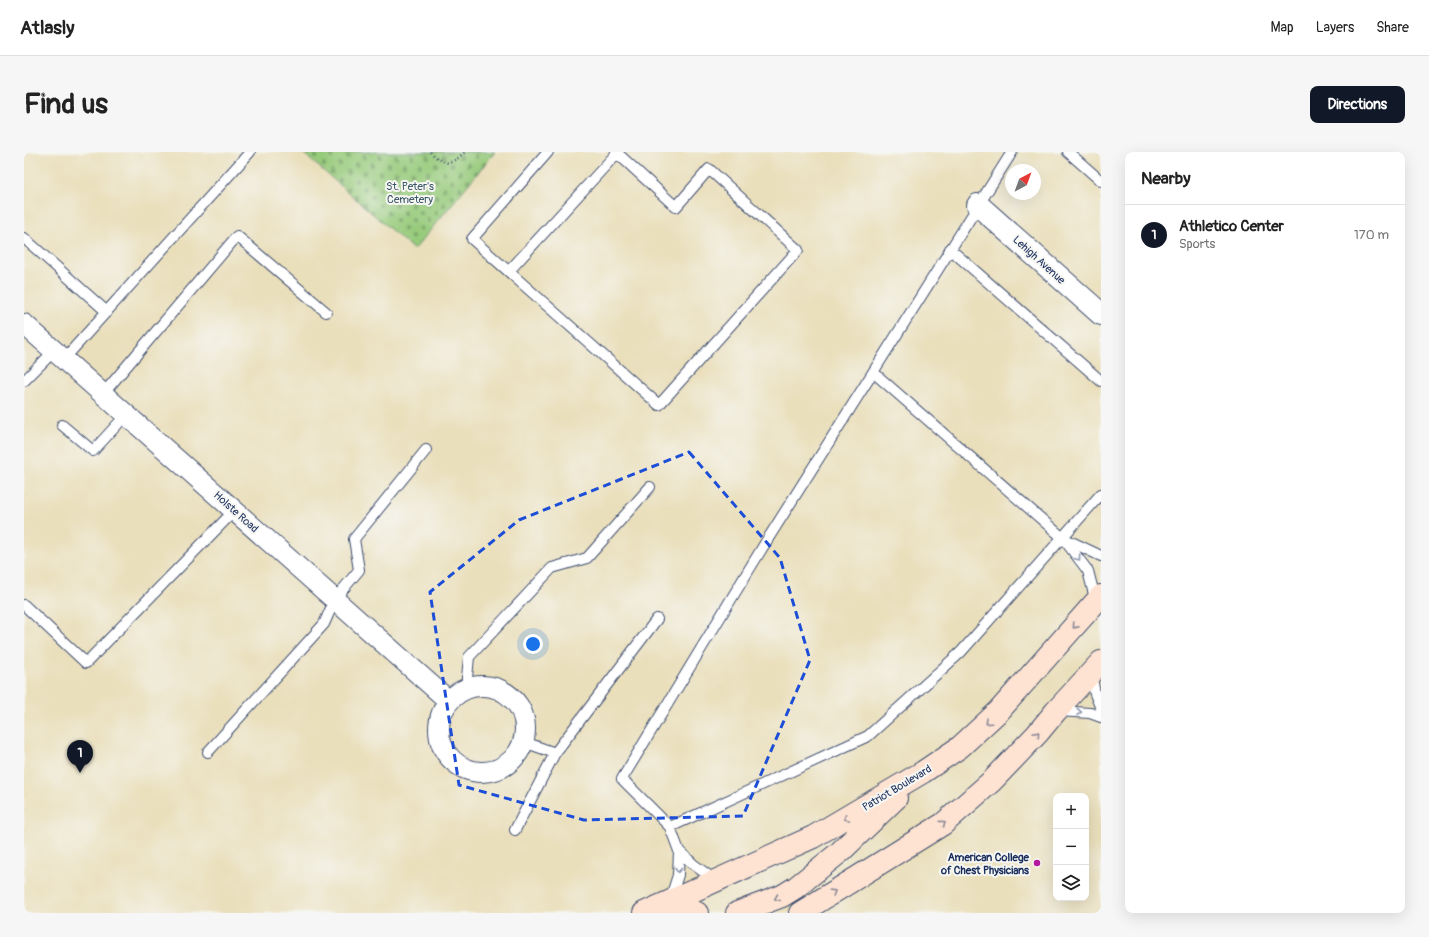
<!DOCTYPE html>
<html lang="en">
<head>
<meta charset="utf-8">
<style>
	body { margin:0; font-family:Pangolin,sans-serif; background:#f6f6f6; color:#222 }
	.controls { position:absolute; right:12px; bottom:12px; display:grid; overflow:hidden; border-radius:8px; box-shadow:0 4px 16px #0002 }
	.controls button { width:36px; height:36px; display:grid; place-items:center; padding:0; border:0; border-bottom:1px solid #e0e0e0; background:#fff; color:#222; font:20px sans-serif }
	.compass { position:absolute; left:981px; top:12px; width:36px; height:36px; border-radius:50%; background:#fff; box-shadow:0 4px 16px #0002; rotate:41deg }
	.you { position:absolute; left:509px; top:492px; width:14px; height:14px; margin:-10px; border:3px solid #fff; border-radius:50%; background:#1a73e8; box-shadow:0 0 0 6px #1a73e833 }
	.badge { display:grid; place-items:center; width:26px; height:26px; border-radius:50%; background:#111827; color:#fff; font-size:13px; font-weight:700 }
	.pin { position:absolute; translate:-50% -33px; filter:drop-shadow(0 1px 2px #0008) }
	.pin::after { content:''; position:absolute; top:21px; width:14px; height:12px; background:inherit; clip-path:polygon(0 0,100% 0,50% 100%) }
	.list { margin:0; padding:0; list-style:none }
	h2 { display:flex; justify-content:space-between; align-items:center; height:52px; margin:0; padding:0 16px; font-size:17px }
	h2 small { font-size:13px; font-weight:400; color:#767676 }
	.list li { display:grid; grid-template-columns:26px 1fr auto; gap:12px; align-items:center; box-sizing:border-box; height:60px; padding:0 16px; border-top:1px solid #e0e0e0 }
	.list b { display:block; font-size:15px; white-space:nowrap }
	.list p { margin:0; font-size:13px; white-space:nowrap; color:#767676 }
	.list em { font-size:13px; font-style:normal; color:#767676 }
	.icon { flex:none; width:22px; height:22px; fill:none; stroke:currentColor; stroke-width:2; stroke-linecap:round; stroke-linejoin:round }
	.map { position:relative; flex:none; width:1077px; height:761px; overflow:hidden; border-radius:8px }
	header { display:flex; align-items:center; gap:24px; box-sizing:border-box; height:56px; padding:0 20px; background:#fff; border-bottom:1px solid #e0e0e0 }
	header strong { font-size:19px }
	nav { display:flex; gap:22px; margin-inline-start:auto; font-size:14px }
	.intro { display:flex; align-items:center; justify-content:space-between; box-sizing:border-box; height:96px; padding:0 24px }
	h1 { margin:0; font-size:28px }
	.button { padding:10px 18px; border-radius:8px; background:#111827; color:#fff; font-size:14px; font-weight:700 }
	main { display:flex; gap:24px; padding:0 24px }
	aside { flex:1; background:#fff; border-radius:8px; box-shadow:0 4px 16px #0002 }
	.map>svg:first-child { display:block }
	.cemetery { fill:url(#cemetery-stones); stroke:#597d6d }
	.lines { fill:none; stroke-linecap:round; stroke-linejoin:round }
	.service-casing { stroke:#3a496c; stroke-width:12 }
	.minor-casing { stroke:#3a496c; stroke-width:22 }
	.tertiary-casing { stroke:#3a496c; stroke-width:24 }
	.secondary-casing { stroke:#3a496c; stroke-width:24 }
	.path { stroke:#3a496c; stroke-width:2.5; stroke-dasharray:1 3; stroke-linecap:butt }
	.service { stroke:#fff; stroke-width:10 }
	.minor { stroke:#fff; stroke-width:20 }
	.tertiary { stroke:#fff; stroke-width:22 }
	.secondary { stroke:#fee3d2; stroke-width:22 }
	.oneway { stroke:#8d97ae }
	.oneway2 { stroke:#8c8998 }
	.marked { fill:none; stroke:#1d4ed8; stroke-width:3; stroke-dasharray:8 5; stroke-linejoin:round }
	.poi-dot { fill:#b5179e; stroke:#f6f6f2; stroke-width:1.5 }
	.labels { text-anchor:middle; dominant-baseline:central; stroke-width:4; stroke-linejoin:round; paint-order:stroke }
	.park-label { font-size:11px; fill:#3a5666; stroke:#f6f6f2 }
	.street-label { font-size:11px; fill:#1b2f5e; stroke:#f6f6f2 }
	.poi-label { font-size:11px; font-weight:bold; fill:#1b2f5e; stroke:#f6f6f2; text-anchor:end }
</style>
</head>
<body>
<header>
<strong>Atlasly</strong>
<nav><a>Map</a><a>Layers</a><a>Share</a></nav>
</header>
<div class="intro"><h1>Find us</h1><a class="button">Directions</a></div>
<main>
<div class="map">
<svg width="1077" height="761" viewBox="0 0 1077 761">
	<defs>
		<pattern id="cemetery-stones" width="16" height="16" patternUnits="userSpaceOnUse"><rect width="16" height="16" fill="#97cb7c"/><path d="M2 7V4a2 2 0 0 1 4 0v3zM10 15v-3a2 2 0 0 1 4 0v3z" fill="#7aa569"/></pattern>
	</defs>
	<rect width="100%" height="100%" fill="#f6f6f2"/>
	<filter id="ink" filterUnits="userSpaceOnUse"><feTurbulence type="fractalNoise" baseFrequency=".025" numOctaves="2"/><feDisplacementMap in="SourceGraphic" scale="8" xChannelSelector="R" yChannelSelector="G"/><feConvolveMatrix kernelMatrix="1 2 1 2 8 2 1 2 1" color-interpolation-filters="sRGB"/></filter>
	<filter id="wash" filterUnits="userSpaceOnUse"><feTurbulence type="fractalNoise" baseFrequency=".012" numOctaves="4" result="noise"/><feDisplacementMap in="SourceGraphic" scale="16" xChannelSelector="R" yChannelSelector="G"/><feGaussianBlur stdDeviation="0.9" result="paint"/><feColorMatrix in="noise" values="0 0 0 0 0 0 0 0 0 0 0 0 0 0 0 0 0 1.4 0 .05"/><feComposite in="paint" operator="in"/></filter>
	<g filter="url(#wash)">
		<rect width="100%" height="100%" fill="#eadfbb"/>
		<!-- cemetery -->
		<path class="cemetery" d="M 278,0 L 471,0 L 390,98 Z"/>
	</g>
	<g filter="url(#ink)">
		<g class="lines">
			<defs>
				<path id="service" d="M 524,0 L 448,87 L 635,253 L 774,98 L 685,17 L 652,55 L 592,0
					M 988,0 L 740,393 L 598,627 L 646,675 L 844,584 L 937,500 L 1077,342
					M 1044,0 L 1077,29
					M 0,86 L 83,160
					M 926,97 L 1077,229
					M 485,119 L 593,1
					M 40,207 L 226,0
					M 849,220 L 1039,386
					M 0,229 L 30,199
					M 79,242 L 213,84 L 302,160
					M 38,273 L 69,299 L 102,263
					M 1072,450 L 1064,419 L 1039,386 L 1077,404
					M 0,453 L 62,511 L 210,359
					M 1067,521 L 1071,542 L 1077,557
					M 442,536 L 445,505 L 528,416 L 563,406 L 626,335
					M 1034,559 L 1066,561 L 1077,565
					M 500,590 L 531,601 L 633,467
					M 184,600 L 300,472 L 311,447 L 335,418 L 330,387 L 402,298
					M 646,675 L 655,699
					M 491,678 L 531,601
					M 646,748 L 654,723 L 655,699 L 669,712 L 692,729"/>
				<path id="minor" d="M 0,172 L 425,549
					M415 577a43 43 0 1 1 86 0a43 43 0 1 1-86 0Z"/>
				<path id="tertiary" d="M 954,53 L 1077,162"/>
				<path id="secondary" d="M 646,750 L 673,761
					M 620,761 L 789,685 L 899,620 L 936,595 L 975,559 L 1077,444
					M 713,761 L 758,744 L 771,736 L 816,700 L 872,646
					M 776,761 L 919,672 L 968,629 L 1013,582 L 1032,559 L 1077,510"/>
			</defs>
			<!-- service casing -->
			<use href="#service" class="service-casing"/>
			<!-- minor casing -->
			<use href="#minor" class="minor-casing"/>
			<!-- tertiary casing -->
			<use href="#tertiary" class="tertiary-casing"/>
			<!-- secondary casing -->
			<use href="#secondary" class="secondary-casing"/>
			<!-- path -->
			<path class="path" d="M 406,0 L 414,7 L 424,11 L 433,7 L 441,0"/>
			<!-- service -->
			<use href="#service" class="service"/>
			<!-- minor -->
			<use href="#minor" class="minor"/>
			<!-- tertiary -->
			<use href="#tertiary" class="tertiary"/>
			<!-- secondary -->
			<use href="#secondary" class="secondary"/>
		</g>
		<!-- one-way arrows -->
		<defs><path id="oneway-chevron" d="M-2-3.5L2.5 0L-2 3.5" fill="none" stroke-width="1.6" stroke-linecap="round" stroke-linejoin="round"/></defs>
		<g class="oneway">
			<use href="#oneway-chevron" transform="translate(1054 406) rotate(53)"/>
			<use href="#oneway-chevron" transform="translate(1055 560) rotate(3)"/>
			<use href="#oneway-chevron" transform="translate(654 718) rotate(94)"/>
		</g>
		<g class="oneway2">
			<use href="#oneway-chevron" transform="translate(1051 474) rotate(132)"/>
			<use href="#oneway-chevron" transform="translate(964 570) rotate(138)"/>
			<use href="#oneway-chevron" transform="translate(1013 582) rotate(-49)"/>
			<use href="#oneway-chevron" transform="translate(822 666) rotate(150)"/>
			<use href="#oneway-chevron" transform="translate(919 671) rotate(-37)"/>
			<use href="#oneway-chevron" transform="translate(809 740) rotate(-32)"/>
			<use href="#oneway-chevron" transform="translate(753 746) rotate(158)"/>
		</g>
	</g>
	<!-- marked area -->
	<path class="marked" d="M 665,300 L 756,406 L 786,508 L 719,664 L 560,668 L 435,633 L 406,440 L 495,368 Z"/>
	<!-- markers -->
	<circle class="poi-dot" cx="1013" cy="711" r="4"/>
	<g class="labels">
		<!-- park labels -->
		<g class="park-label">
			<text x="386" y="34">St. Peter's<tspan x="386" dy="13">Cemetery</tspan></text>
		</g>
		<!-- street labels -->
		<g class="street-label">
			<text transform="translate(1015 108) rotate(42)">Lehigh Avenue</text>
			<text transform="translate(212 360) rotate(42)">Holste Road</text>
			<text transform="translate(873 636) rotate(-31)">Patriot Boulevard</text>
		</g>
		<!-- poi labels -->
		<g class="poi-label">
			<text x="1005" y="705">American College<tspan x="1005" dy="13">of Chest Physicians</tspan></text>
		</g>
	</g>
</svg>
<div class="controls">
<button>+</button>
<button>−</button>
<button><svg class="icon" aria-label="layers" viewBox="0 0 24 24"><path d="M12 4l9 5-9 5-9-5zM3 14l9 5 9-5"/></svg></button>
</div>
<svg class="compass" viewBox="-18 -18 36 36"><path d="M0-13l5 13h-10z" fill="#e53935"/><path d="M0 13l5-13h-10z" fill="#767676"/></svg>
<div class="you"></div>
<div class="pin badge" style="left:56px;top:621px">1</div>
</div>
<aside>
<h2>Nearby<small></small></h2>
<ul class="list">
<li><span class="badge">1</span><div><b>Athletico Center</b><p>Sports</p></div><em>170 m</em></li>
</ul>
</aside>
</main>
</body>
</html>
